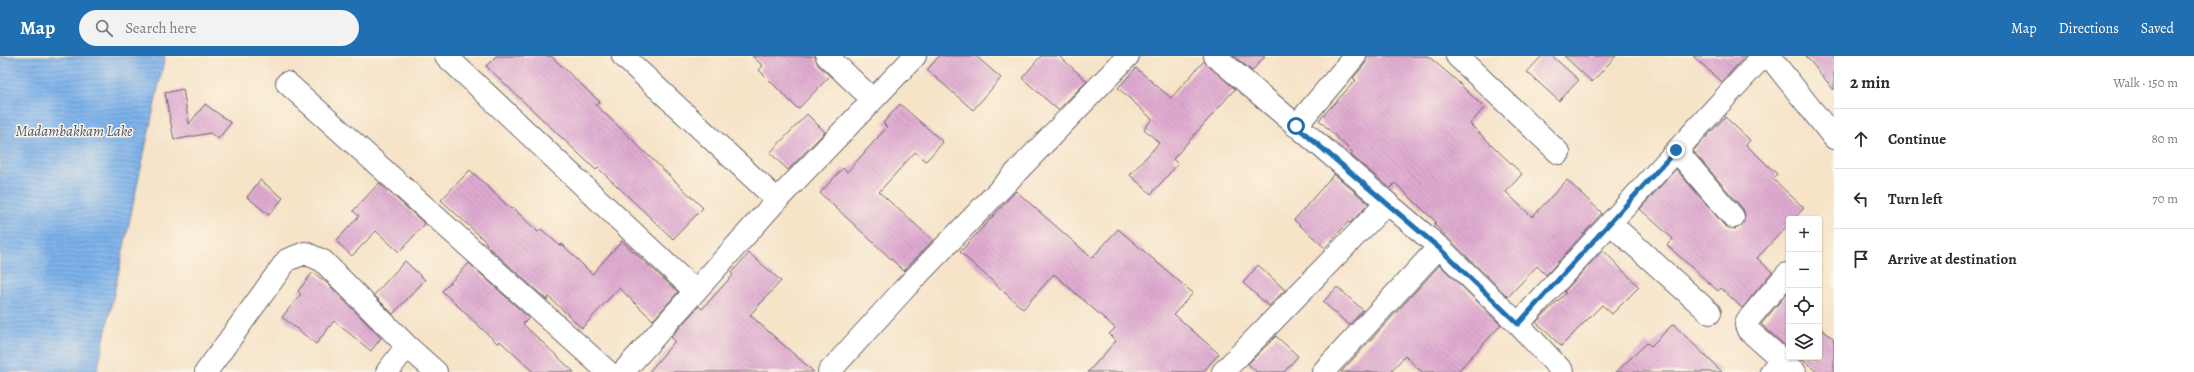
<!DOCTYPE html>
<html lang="en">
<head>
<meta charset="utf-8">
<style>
	body { margin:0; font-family:Alegreya,serif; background:#f2f2f3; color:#2b2b33 }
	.controls { position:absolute; right:12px; bottom:12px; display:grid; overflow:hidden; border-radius:4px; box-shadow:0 1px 3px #0004 }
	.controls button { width:36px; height:36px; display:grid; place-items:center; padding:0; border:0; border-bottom:1px solid #e1e1e2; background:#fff; color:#2b2b33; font:20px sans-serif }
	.stop { position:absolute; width:12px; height:12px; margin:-9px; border:3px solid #1f6fb2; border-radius:50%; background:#fff }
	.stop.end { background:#1f6fb2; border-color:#fff; box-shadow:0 1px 4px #0008 }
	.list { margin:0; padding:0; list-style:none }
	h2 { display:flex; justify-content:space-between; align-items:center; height:52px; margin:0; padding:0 16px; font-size:17px }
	h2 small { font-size:13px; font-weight:400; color:#7c7c81 }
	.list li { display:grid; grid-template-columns:26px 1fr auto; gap:12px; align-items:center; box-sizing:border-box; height:60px; padding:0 16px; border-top:1px solid #e1e1e2 }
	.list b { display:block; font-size:15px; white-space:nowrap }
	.list em { font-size:13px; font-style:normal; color:#7c7c81 }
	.icon { flex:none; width:22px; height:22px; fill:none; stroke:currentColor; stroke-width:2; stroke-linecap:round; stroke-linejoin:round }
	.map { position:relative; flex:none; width:1834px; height:316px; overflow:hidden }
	header { display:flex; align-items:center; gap:24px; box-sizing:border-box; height:56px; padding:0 20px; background:#1f6fb2; color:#fff }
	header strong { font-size:19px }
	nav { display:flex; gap:22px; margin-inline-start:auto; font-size:14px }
	.search { width:280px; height:36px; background:#f2f2f3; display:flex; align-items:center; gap:10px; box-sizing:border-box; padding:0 14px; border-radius:22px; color:#7c7c81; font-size:15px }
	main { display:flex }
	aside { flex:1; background:#fff }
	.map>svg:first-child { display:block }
	.water { fill:url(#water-rules); stroke:#506a94 }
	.building { fill:url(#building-back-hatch) }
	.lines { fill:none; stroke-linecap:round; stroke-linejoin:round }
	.minor-casing { stroke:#6c666c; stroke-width:24 }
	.minor { stroke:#fff; stroke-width:22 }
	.route { stroke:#1f6fb2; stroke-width:5 }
	.labels { text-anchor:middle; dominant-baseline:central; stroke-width:3; stroke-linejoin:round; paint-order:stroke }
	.water-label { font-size:15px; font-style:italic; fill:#425579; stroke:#fcf5e5 }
</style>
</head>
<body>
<header>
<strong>Map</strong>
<div class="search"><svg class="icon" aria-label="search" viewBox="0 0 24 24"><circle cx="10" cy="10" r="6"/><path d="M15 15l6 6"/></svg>Search here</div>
<nav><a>Map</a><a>Directions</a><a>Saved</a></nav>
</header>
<main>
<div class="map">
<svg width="1834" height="316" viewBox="0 0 1834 316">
	<defs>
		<pattern id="water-rules" width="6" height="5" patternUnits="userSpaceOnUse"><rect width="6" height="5" fill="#7eb3ec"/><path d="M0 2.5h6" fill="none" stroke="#6791c0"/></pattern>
		<pattern id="building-back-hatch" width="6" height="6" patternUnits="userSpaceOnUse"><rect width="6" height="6" fill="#dfaad0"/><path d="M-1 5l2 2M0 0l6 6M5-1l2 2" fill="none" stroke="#bf92b4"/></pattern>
	</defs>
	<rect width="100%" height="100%" fill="#fcf5e5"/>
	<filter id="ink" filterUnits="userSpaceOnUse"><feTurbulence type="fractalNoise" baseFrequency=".025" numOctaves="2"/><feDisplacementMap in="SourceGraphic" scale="8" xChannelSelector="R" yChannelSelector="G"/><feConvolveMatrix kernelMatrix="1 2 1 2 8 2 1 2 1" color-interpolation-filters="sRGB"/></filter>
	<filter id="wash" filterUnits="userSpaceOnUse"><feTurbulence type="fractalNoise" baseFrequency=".012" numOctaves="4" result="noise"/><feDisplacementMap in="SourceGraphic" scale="16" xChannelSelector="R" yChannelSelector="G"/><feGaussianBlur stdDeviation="0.9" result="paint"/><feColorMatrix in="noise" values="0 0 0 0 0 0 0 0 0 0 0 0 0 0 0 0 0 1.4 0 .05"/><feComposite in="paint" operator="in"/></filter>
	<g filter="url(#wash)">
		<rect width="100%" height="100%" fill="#f6e3c8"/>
		<!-- water -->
		<path class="water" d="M 0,0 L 165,0 L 97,316 L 0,316 Z"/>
		<g id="blocks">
			<!-- building -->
			<path class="building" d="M 496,0 L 551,0 L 600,46 L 596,49 L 703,152 L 673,183 L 598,112 L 596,114 L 486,10 Z
				M 752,0 L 815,0 L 818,9 L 830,20 L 798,53 L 759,14 L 763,10 Z
				M 939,0 L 976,0 L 1001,22 L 973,54 L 927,14 Z
				M 1041,0 L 1059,0 L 1087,25 L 1058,54 L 1022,22 Z
				M 1234,0 L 1265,0 L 1252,15 Z
				M 1367,0 L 1428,0 L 1455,23 L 1484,52 L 1470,68 L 1522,118 L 1506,136 L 1532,161 L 1567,124 L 1602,157 L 1546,219 L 1537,210 L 1508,241 L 1434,168 L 1436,166 L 1395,127 L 1390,132 L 1351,99 L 1353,97 L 1319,64 L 1356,24 L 1353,22 L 1365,8 Z
				M 1542,0 L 1552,0 L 1579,24 L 1559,45 L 1527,16 Z
				M 1564,0 L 1616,0 L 1592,26 Z
				M 1693,0 L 1745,0 L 1722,26 Z
				M 1806,0 L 1834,0 L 1834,34 Z
				M 1204,5 L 1235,33 L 1173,103 L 1178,108 L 1151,138 L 1130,119 L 1159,87 L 1144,73 L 1152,63 L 1118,32 L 1136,12 L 1171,42 Z
				M 183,33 L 189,68 L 205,48 L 231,67 L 218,83 L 210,77 L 174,84 L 165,37 Z
				M 900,48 L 943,86 L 926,105 L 915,96 L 879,136 L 933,184 L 904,215 L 820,137 L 843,112 L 847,116 L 887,71 L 883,67 Z
				M 807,58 L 825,76 L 788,114 L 770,97 Z
				M 1725,61 L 1750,84 L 1746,89 L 1777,118 L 1773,123 L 1804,152 L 1794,163 L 1789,163 L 1789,168 L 1757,202 L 1772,216 L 1742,252 L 1721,232 L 1718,235 L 1667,189 L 1673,183 L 1640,153 L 1676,113 L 1724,169 L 1735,173 L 1741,170 L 1745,159 L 1743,153 L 1693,95 Z
				M 470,114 L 511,153 L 513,152 L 538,176 L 541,173 L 560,190 L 562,188 L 592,218 L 622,185 L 678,236 L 653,264 L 619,232 L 582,272 L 549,241 L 547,244 L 486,189 L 487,188 L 483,183 L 441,144 Z
				M 1334,118 L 1369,148 L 1350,167 L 1348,166 L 1325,192 L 1294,164 Z
				M 260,124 L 283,142 L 269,159 L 247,141 Z
				M 379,127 L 425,168 L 399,196 L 376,175 L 352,200 L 336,185 L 359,160 L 353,155 Z
				M 1016,135 L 1092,202 L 1118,173 L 1193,237 L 1174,258 L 1219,298 L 1203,316 L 1088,316 L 1116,285 L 1109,278 L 1115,272 L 1054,218 L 1023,253 L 960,196 Z
				M 1603,194 L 1639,231 L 1612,258 L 1602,249 L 1561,290 L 1536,266 L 1566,237 L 1564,236 Z
				M 749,197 L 781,225 L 750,259 L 814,316 L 649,316 L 675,285 L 671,281 L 699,250 L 702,253 L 733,219 L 731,217 Z
				M 405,205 L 425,224 L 393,258 L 374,239 Z
				M 469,207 L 529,262 L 523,268 L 574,316 L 533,316 L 500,285 L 498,288 L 442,235 Z
				M 1258,209 L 1285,234 L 1269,250 L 1243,227 Z
				M 1440,209 L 1501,269 L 1457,316 L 1422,316 L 1405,300 L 1390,316 L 1341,316 Z
				M 313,216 L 328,228 L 381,282 L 371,295 L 334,265 L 316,288 L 282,261 L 301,238 L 298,235 Z
				M 1337,231 L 1363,254 L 1349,269 L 1323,246 Z
				M 1789,235 L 1789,293 L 1761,268 Z
				M 1673,268 L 1722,316 L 1616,316 L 1647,287 L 1651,290 Z
				M 1819,271 L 1834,283 L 1834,316 L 1817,316 L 1799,301 L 1819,301 Z
				M 1276,280 L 1298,300 L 1284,316 L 1257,316 L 1248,308 Z"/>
		</g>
	</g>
	<g filter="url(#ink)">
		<use href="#blocks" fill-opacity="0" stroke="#6c666c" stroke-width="1"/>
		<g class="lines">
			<defs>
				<path id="minor" d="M 446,0 L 695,235
					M 623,0 L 777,144
					M 827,0 L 872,43
					M 1215,0 L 1439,191 L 1518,268 L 1563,316
					M 1457,0 L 1559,97
					M 1769,0 L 1834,82
					M 287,27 L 608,316
					M 1296,70 L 1355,0
					M 1677,95 L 1733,161
					M 1610,167 L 1710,257
					M 1518,268 L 1763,0
					M 1781,303 L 1748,274 L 1746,269 L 1747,265 L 1787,218
					M 206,316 L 287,204 L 305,197 L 323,205 L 407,290
					M 387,316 L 407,290 L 436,316
					M 623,316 L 777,144 L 915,0
					M 829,316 L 906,231 L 1128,0
					M 1223,316 L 1387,147
					M 1323,316 L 1439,191
					M 1771,316 L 1781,303 L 1795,316"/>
			</defs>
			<!-- minor casing -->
			<use href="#minor" class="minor-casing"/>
			<!-- minor -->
			<use href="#minor" class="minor"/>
		</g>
	</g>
	<g class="lines" filter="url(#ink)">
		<!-- route -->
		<path class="route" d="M 1296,70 L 1439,192 L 1518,268 L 1676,94"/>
	</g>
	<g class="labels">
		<!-- water labels -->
		<g class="water-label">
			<text x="74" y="75">Madambakkam Lake</text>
		</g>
	</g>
</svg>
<div class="controls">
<button>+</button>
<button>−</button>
<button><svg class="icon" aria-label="locate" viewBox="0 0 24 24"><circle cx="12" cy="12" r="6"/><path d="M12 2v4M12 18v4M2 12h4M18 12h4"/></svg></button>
<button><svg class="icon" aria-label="layers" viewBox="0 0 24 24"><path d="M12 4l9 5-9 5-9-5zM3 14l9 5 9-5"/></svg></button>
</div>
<div class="stop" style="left:1296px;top:70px"></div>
<div class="stop end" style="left:1676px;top:94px"></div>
</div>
<aside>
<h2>2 min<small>Walk · 150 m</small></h2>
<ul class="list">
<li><svg class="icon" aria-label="ahead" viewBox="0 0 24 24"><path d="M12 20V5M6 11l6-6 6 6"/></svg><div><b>Continue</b></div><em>80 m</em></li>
<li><svg class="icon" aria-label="left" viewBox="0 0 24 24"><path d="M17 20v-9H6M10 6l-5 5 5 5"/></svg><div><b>Turn left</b></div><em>70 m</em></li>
<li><svg class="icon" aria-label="arrive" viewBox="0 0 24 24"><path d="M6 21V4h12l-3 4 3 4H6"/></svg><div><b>Arrive at destination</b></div></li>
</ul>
</aside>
</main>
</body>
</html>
